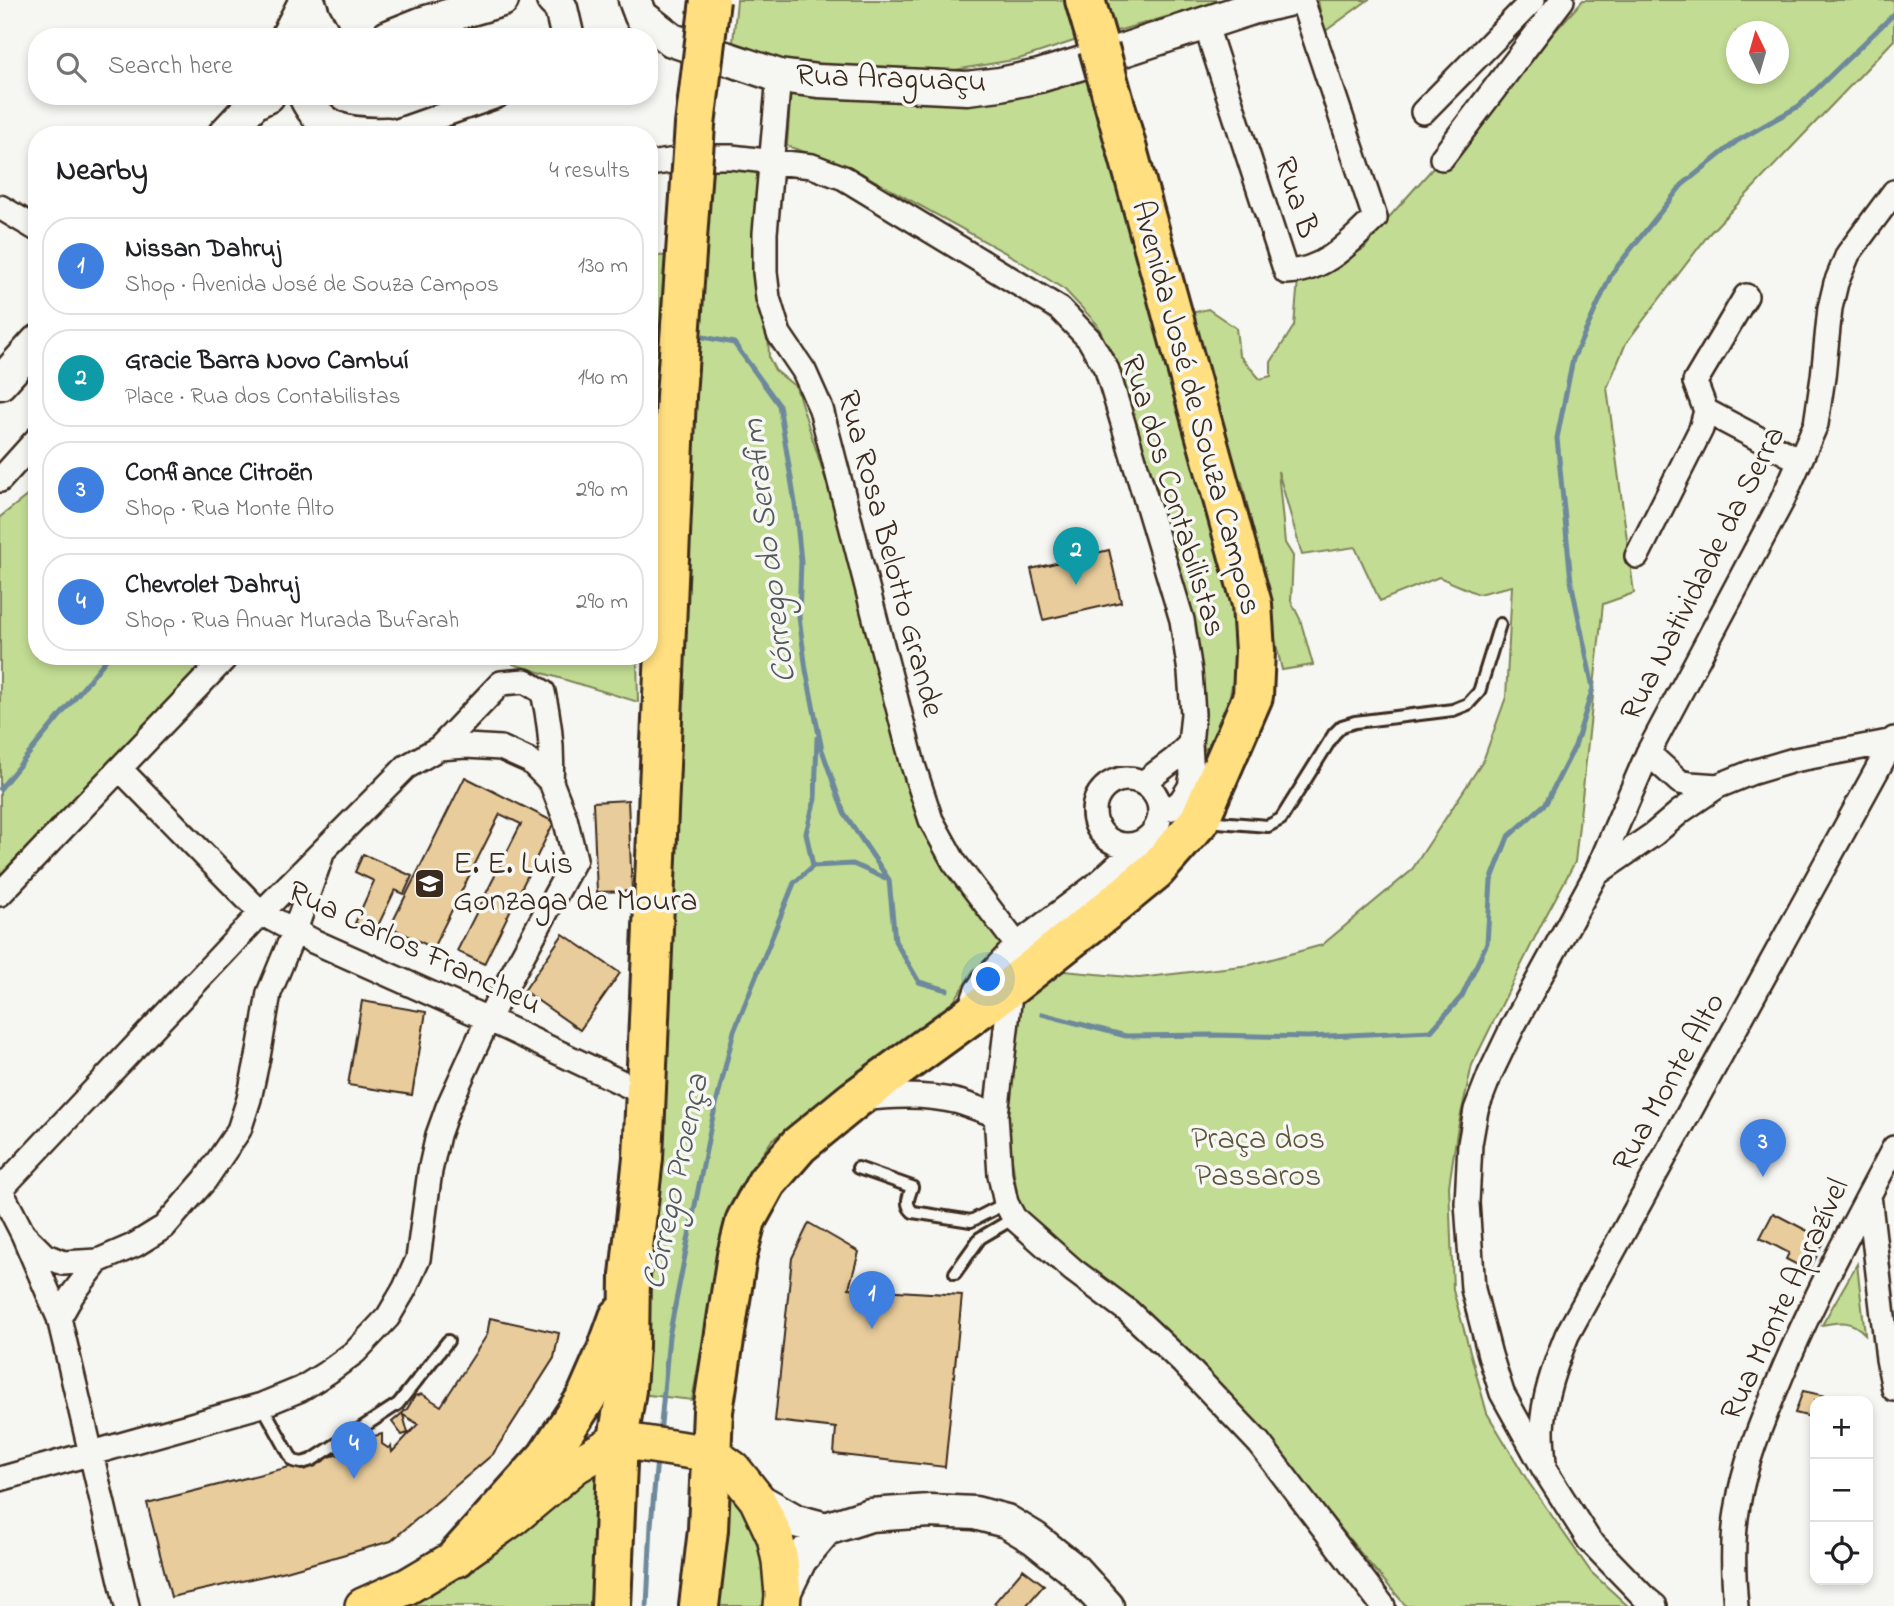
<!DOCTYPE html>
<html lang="en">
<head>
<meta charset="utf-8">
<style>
	body { margin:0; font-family:"Indie Flower",sans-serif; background:#f2f2f2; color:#202124 }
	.controls { position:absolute; right:21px; bottom:21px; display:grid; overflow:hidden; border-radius:14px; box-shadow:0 4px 10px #0003 }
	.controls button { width:63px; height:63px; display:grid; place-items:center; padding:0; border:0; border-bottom:2px solid #e0e0e0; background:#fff; color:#202124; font:35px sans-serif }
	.compass { position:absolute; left:1726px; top:21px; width:63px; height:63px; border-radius:50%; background:#fff; box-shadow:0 4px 10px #0003; rotate:355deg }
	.you { position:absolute; left:989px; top:980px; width:24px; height:24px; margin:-18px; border:5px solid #fff; border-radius:50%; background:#1a73e8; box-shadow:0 0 0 10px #1a73e833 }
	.badge { display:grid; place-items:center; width:46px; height:46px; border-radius:50%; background:#3b2a1e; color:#fff; font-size:23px; font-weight:700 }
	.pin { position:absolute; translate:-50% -58px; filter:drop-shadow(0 2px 4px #0008) }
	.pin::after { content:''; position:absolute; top:37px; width:24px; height:21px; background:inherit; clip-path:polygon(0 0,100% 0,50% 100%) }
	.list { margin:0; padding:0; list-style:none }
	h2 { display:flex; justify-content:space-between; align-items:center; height:91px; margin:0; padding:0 28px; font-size:30px }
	h2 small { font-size:23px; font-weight:400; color:#757577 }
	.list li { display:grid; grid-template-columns:46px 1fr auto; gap:21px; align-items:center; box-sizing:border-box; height:98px; margin:0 14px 14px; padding:0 14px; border:2px solid #e0e0e0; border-radius:28px }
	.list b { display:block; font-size:26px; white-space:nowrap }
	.list p { margin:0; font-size:23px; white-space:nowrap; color:#757577 }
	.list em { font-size:23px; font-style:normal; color:#757577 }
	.icon { flex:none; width:38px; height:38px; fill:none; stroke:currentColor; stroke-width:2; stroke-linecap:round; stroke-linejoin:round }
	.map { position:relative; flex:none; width:1894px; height:1606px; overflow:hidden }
	.search { position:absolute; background:#fff; box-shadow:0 4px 10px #0003; left:28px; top:28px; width:630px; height:77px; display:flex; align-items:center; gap:18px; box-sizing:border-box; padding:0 24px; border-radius:28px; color:#757577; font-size:26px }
	.panel { position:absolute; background:#fff; box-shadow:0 4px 10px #0003; left:28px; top:126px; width:630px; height:539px; border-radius:28px }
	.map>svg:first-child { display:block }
	.green { fill:#c2dc93; stroke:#7e8358; stroke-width:2; fill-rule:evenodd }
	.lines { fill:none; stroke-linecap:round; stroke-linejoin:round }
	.stream { stroke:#6d899b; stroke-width:5 }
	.building { fill:#e8cc9c; stroke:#3b2a1e; stroke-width:2 }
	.lane-casing { stroke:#3b2a1e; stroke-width:16 }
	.street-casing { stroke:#3b2a1e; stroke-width:28 }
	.secondary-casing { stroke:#3b2a1e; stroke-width:37 }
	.primary-casing { stroke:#3b2a1e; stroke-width:40 }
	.highway-casing { stroke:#3b2a1e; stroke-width:44 }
	.lane { stroke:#f6f6f2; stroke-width:10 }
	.street { stroke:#f6f6f2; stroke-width:23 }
	.secondary { stroke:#f6f6f2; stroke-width:32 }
	.primary { stroke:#ffdf80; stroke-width:35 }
	.highway { stroke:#ffdf80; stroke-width:38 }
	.highway-bridge-casing { stroke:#3b2a1e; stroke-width:44; stroke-linecap:butt }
	.highway-bridge { stroke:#ffdf80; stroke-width:38 }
	.labels { text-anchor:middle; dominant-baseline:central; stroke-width:7; stroke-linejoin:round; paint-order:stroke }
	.street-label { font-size:32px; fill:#3b2a1e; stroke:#f6f6f2 }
	.poi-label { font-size:32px; fill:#3b2a1e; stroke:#f6f6f2; text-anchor:start }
	.park-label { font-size:32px; fill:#5d563b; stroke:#f6f6f2 }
	.water-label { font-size:33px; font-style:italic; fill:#54595c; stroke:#f6f6f2 }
</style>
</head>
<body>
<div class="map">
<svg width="1894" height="1606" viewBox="0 0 1894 1606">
	<rect width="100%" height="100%" fill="#f6f6f2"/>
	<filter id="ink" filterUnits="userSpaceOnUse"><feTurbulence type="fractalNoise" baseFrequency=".0143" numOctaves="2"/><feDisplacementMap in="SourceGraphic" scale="14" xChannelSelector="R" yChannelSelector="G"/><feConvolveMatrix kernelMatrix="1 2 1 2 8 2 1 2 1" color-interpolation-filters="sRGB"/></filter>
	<g filter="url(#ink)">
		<!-- green -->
		<path class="green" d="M 737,0 L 1071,0 L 1083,38 L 1019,59 L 949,71 L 807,65 L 732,53 Z
			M 1092,0 L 1225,0 L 1103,35 Z
			M 1318,0 L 1368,0 L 1324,32 Z
			M 1583,0 L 1894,0 L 1894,40 L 1709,234 L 1626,343 L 1607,388 L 1634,593 L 1603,604 L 1575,862 L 1542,923 L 1472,1065 L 1457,1132 L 1449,1186 L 1453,1290 L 1487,1413 L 1529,1483 L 1591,1572 L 1628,1606 L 1406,1606 L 1363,1556 L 1265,1434 L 1192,1353 L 1020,1214 L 1005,1112 L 1014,1006 L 1053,970 L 1139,978 L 1250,965 L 1322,945 L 1411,871 L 1483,761 L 1506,697 L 1512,586 L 1478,594 L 1439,577 L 1380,601 L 1355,547 L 1302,555 L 1278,471 L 1285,543 L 1293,556 L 1291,601 L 1300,619 L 1313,665 L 1282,670 L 1270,617 L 1252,566 L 1251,522 L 1242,482 L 1228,477 L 1183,315 L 1208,309 L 1236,328 L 1239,355 L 1260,379 L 1271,376 L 1271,362 L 1294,326 L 1298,280 L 1364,249 L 1383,224 ZM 1736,32 L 1778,32 L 1778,74 L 1736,74 Z
			M 1092,71 L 1224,559 L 1239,654 L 1221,736 L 1204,750 L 1195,652 L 1163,509 L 1121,377 L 1097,324 L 1065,290 L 1015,258 L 850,167 L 787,146 L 791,89 Z
			M 697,157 L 771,161 L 765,233 L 769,358 L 775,370 L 796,387 L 828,487 L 914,797 L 1004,945 L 973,971 L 951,1006 L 893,1048 L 772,1140 L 737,1192 L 715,1277 L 692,1400 L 640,1394 Z
			M 649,255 L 665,256 L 658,402 L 649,443 Z
			M 37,488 L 37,656 L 212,656 L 0,875 L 0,517 Z
			M 515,656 L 637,656 L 638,702 L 513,664 Z
			M 1857,1264 L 1865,1334 C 1852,1320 1840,1321 1822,1325 Z
			M 607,1460 L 596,1606 L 379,1606 Z
			M 719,1476 L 748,1500 L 768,1553 L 767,1606 L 706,1606 Z"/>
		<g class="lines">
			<!-- stream -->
			<path class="stream" d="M 649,325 L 666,329
				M 693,335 L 734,343 L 779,405 L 795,503 L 801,561 L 799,617 L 806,670 L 822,750 L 844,813 L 889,880 L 895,941 L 919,982 L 947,990
				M 0,789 L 109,656
				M 813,866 L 806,833 L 815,799 L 817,738
				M 1042,1014 L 1126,1036 L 1212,1035 L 1308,1037 L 1431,1031 L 1462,996 L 1487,943 L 1491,881 L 1508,837 L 1546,803 L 1575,746 L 1593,688 L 1571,581 L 1557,438 L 1573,359 L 1612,273 L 1682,185 L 1737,141 L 1799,106 L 1894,14
				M 660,1435 L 669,1336 L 711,1125 L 734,1031 L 794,883 L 813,866 L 853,864 L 889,880
				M 647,1606 L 651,1525 L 657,1459"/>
		</g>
		<!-- building -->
		<path class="building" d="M 1109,550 L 1121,602 L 1043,620 L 1031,569 Z
			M 465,777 L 554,822 L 484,964 L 457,951 L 521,824 L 500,814 L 433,948 L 390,927 Z
			M 628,800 L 632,891 L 597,892 L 593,802 Z
			M 363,854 L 412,876 L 404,894 L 395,890 L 375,932 L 355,923 L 374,881 L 355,872 Z
			M 563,934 L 620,973 L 580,1030 L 524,991 Z
			M 362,1001 L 426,1012 L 412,1095 L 348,1085 Z
			M 1773,1213 L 1825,1240 L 1809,1271 L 1786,1259 L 1789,1253 L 1760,1238 Z
			M 809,1223 L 859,1252 L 849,1288 L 962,1295 L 945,1467 L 834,1454 L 836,1428 L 775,1421 L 792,1258 Z
			M 490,1318 L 559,1333 L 554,1358 L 493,1454 L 391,1541 L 286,1571 L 171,1597 L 147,1503 L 368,1447 L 370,1437 L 382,1434 L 382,1444 L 388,1448 L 391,1446 L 392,1452 L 418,1424 L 403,1415 L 408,1433 L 402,1435 L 392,1422 L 407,1409 L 415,1396 L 422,1394 L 441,1406 L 487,1335 Z
			M 1803,1391 L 1831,1397 L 1831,1401 L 1815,1401 L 1815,1418 L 1795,1413 Z
			M 1023,1569 L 1044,1585 L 1026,1606 L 998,1606 L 994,1603 Z"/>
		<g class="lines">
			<defs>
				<path id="lane" d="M 1205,821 L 1268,826 L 1281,819 L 1334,734 L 1342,726 L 1355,722 L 1453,710 L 1468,704 L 1479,692 L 1500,624
					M 858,1168 L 912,1187 C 909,1197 904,1204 913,1212 L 971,1221 L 1006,1203
					M 955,1273 L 980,1238 L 1014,1218
					M 262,1405 L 293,1461 L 302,1463 L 312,1460 L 398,1404 L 448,1341"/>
				<path id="street" d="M 1205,23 L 1286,272 C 1325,271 1349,243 1375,218 L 1302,0
					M 779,76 L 765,233 L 765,272 L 768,298 L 779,334 L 804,371 L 821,409 L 913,765 L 931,820 L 954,862 L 1017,945
					M 1423,112 L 1533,0
					M 386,135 L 497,96
					M 1442,158 L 1562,0
					M 649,164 L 697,157 L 731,157 L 812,166 L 844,178 L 1060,309 L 1089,339 L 1107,370 L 1182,620 L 1190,672 L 1193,714 L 1190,744 L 1192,775 L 1190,787 L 1181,801 L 1172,808 L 1161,811
					M 0,207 L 37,229
					M 1706,411 L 1799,460
					M 0,480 L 37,439
					M 1637,556 L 1701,429 L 1706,411 L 1695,382 L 1746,296
					M 439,748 L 501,683 L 525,681 L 543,692 C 550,722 553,751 551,782
					M 1648,753 L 1680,782 L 1690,784 L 1718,786
					M 120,769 L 261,913 L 313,941 L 488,1019 L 646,1094
					M1094 812a33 33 0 1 1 66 0a33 33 0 1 1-66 0Z
					M 1143,783 L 1175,759 L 1190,744
					M 1596,874 L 1654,834 L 1681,811 L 1718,786 L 1750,773 L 1794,760 L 1894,741
					M 0,894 L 227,656
					M 1011,986 L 996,1115 L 1000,1175 L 1006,1203 L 1014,1218 L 1073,1270 L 1128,1311 L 1183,1363 L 1259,1443 L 1383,1606
					M 970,1009 L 977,990 L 987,977 L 1017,945 L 1096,885 L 1144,841
					M 861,1099 C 893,1095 929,1094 959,1102 C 972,1106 984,1111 996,1115
					M 0,1189 L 23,1234 L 59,1318 L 127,1606
					M 1869,1195 L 1888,1359 L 1894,1389
					M 23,1234 L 44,1255 L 63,1263 L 98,1261 L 135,1245 L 164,1227 L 205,1180 L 239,1130 L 249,1099 L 258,1057 L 269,993 L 295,930 L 321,857
					M 59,1318 L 72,1295 L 98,1261
					M 1544,1463 C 1543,1452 1542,1441 1542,1430 C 1543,1397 1555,1365 1567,1335 L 1894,739
					M 0,1479 L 262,1405 L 301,1389 L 328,1372 L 355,1352 L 388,1317 L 405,1288 L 418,1259 L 430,1171 L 438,1135 L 448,1107 L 488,1019 L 575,859 L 565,818 L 551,782 L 530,761 L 501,748 L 466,746 L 439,748 L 406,767 L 261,913 L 1,1189
					M 1655,1606 L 1644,1597 L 1589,1540 L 1544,1469 L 1502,1393 L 1490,1355 L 1473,1289 L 1467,1203 L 1470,1144 L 1476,1110 L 1490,1074 L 1513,1026 L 1596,874 L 1648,753 L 1782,501 L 1816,424 L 1823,377 L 1830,308 L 1836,283 L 1848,254 L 1894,192
					M 1736,1606 C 1733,1573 1732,1537 1738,1505 C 1744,1466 1759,1429 1774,1393 C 1808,1308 1851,1229 1894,1148"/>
				<path id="secondary" d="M 308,0 L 314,17 L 325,37
					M 553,0 L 561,8 L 567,34 L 566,37
					M 635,0 L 641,16 L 672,40 L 779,76 L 818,81 L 967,88 L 1000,84 L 1039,76 L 1102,57 L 1252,8 L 1287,0
					M 287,37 L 306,0
					M 388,37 L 423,23 L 502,0
					M 305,96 C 322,133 351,135 387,134
					M 224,135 L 254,103 L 268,96
					M 0,383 L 37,342
					M 757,1499 L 796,1521 L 826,1529 L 870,1515 L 930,1511 L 975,1513 L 1006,1521 L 1034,1538 L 1074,1570 L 1107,1606
					M 783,1595 L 800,1560 L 826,1529"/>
				<path id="primary" d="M 363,1606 L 408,1586 L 457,1557 L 514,1517 L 575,1466 L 618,1440 L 712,1454 L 733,1469 L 757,1499 L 775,1537 L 780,1561 L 783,1595 L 782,1606"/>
				<path id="highway" d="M 1085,0 L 1099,48
					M 457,1557 L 547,1457 L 586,1398 L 607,1350 L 619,1317
					M 611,1606 L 618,1440 L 626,1390 L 629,1346 L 630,1275 L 643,1158 L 676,396
					M 699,1606 L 708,1530 L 713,1411 L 737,1255 L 746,1220 L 767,1182 L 799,1145 L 854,1100 L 1011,986 L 1111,907 L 1156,870 L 1199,821 L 1253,696 L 1255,651 L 1252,604 L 1106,73"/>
			</defs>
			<!-- lane casing -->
			<use href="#lane" class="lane-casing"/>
			<!-- street casing -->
			<use href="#street" class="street-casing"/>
			<!-- secondary casing -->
			<use href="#secondary" class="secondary-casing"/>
			<!-- primary casing -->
			<use href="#primary" class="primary-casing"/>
			<!-- highway casing -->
			<use href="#highway" class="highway-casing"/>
			<!-- lane -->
			<use href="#lane" class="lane"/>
			<!-- street -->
			<use href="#street" class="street"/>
			<!-- secondary -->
			<use href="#secondary" class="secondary"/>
			<!-- primary -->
			<use href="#primary" class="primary"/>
			<!-- highway -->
			<use href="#highway" class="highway"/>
			<defs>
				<path id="highway-bridge" d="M 1099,48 L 1106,73
					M 676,396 L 695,125 L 710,0"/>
			</defs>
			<!-- highway-bridge casing -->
			<use href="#highway-bridge" class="highway-bridge-casing"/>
			<!-- highway-bridge -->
			<use href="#highway-bridge" class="highway-bridge"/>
		</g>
	</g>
	<!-- icons -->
	<defs>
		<symbol id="school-square" viewBox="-11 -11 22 22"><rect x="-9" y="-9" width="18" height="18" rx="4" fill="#3b2a1e" stroke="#f6f6f2"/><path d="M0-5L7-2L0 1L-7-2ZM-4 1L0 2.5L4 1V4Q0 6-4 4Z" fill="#fff"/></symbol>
	</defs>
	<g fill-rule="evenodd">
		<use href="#school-square" x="412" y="866" width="35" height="35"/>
	</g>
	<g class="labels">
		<!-- street labels -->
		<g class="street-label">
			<text transform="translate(891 80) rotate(2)">Rua Araguaçu</text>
			<text transform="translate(1295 198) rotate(72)">Rua B</text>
			<text transform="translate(1195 408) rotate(75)">Avenida José de Souza Campos</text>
			<text transform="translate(1172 496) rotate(73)">Rua dos Contabilistas</text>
			<text transform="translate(889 554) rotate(75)">Rua Rosa Belotto Grande</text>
			<text transform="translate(1704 574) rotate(-63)">Rua Natividade da Serra</text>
			<text transform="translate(414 949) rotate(25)">Rua Carlos Francheu</text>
			<text transform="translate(1670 1083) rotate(-61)">Rua Monte Alto</text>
			<text transform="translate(1786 1300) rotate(-65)">Rua Monte Aprazível</text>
		</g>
		<!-- poi labels -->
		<g class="poi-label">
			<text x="453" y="865">E. E. Luis<tspan x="453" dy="37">Gonzaga de Moura</tspan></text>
		</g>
		<!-- park labels -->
		<g class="park-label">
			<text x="1258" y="1140">Praça dos<tspan x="1258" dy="37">Passaros</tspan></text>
		</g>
		<!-- water labels -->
		<g class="water-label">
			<text transform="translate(770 551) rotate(-97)">Córrego do Serafim</text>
			<text transform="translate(677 1182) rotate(-78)">Córrego Proença</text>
		</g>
	</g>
</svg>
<div class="controls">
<button>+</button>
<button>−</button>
<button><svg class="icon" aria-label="locate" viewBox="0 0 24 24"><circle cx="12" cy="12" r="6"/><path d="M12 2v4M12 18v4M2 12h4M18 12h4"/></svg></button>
</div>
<svg class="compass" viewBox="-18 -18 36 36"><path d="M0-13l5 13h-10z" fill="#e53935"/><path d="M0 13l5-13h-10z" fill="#757577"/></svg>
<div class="you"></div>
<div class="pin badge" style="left:872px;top:1329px;background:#3f7fe0">1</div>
<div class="pin badge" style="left:1076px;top:585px;background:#0f9aa8">2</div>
<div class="pin badge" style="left:1763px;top:1177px;background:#3f7fe0">3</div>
<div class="pin badge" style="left:354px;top:1479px;background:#3f7fe0">4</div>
<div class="search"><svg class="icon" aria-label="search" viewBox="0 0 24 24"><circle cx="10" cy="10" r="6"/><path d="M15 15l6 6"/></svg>Search here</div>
<section class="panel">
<h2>Nearby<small>4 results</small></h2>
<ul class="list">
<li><span class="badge" style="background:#3f7fe0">1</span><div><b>Nissan Dahruj</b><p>Shop · Avenida José de Souza Campos</p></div><em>130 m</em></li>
<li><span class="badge" style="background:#0f9aa8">2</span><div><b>Gracie Barra Novo Cambuí</b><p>Place · Rua dos Contabilistas</p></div><em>140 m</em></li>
<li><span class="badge" style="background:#3f7fe0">3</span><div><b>Confiance Citroën</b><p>Shop · Rua Monte Alto</p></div><em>290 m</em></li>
<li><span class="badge" style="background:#3f7fe0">4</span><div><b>Chevrolet Dahruj</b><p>Shop · Rua Anuar Murada Bufarah</p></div><em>290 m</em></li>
</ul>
</section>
</div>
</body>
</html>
